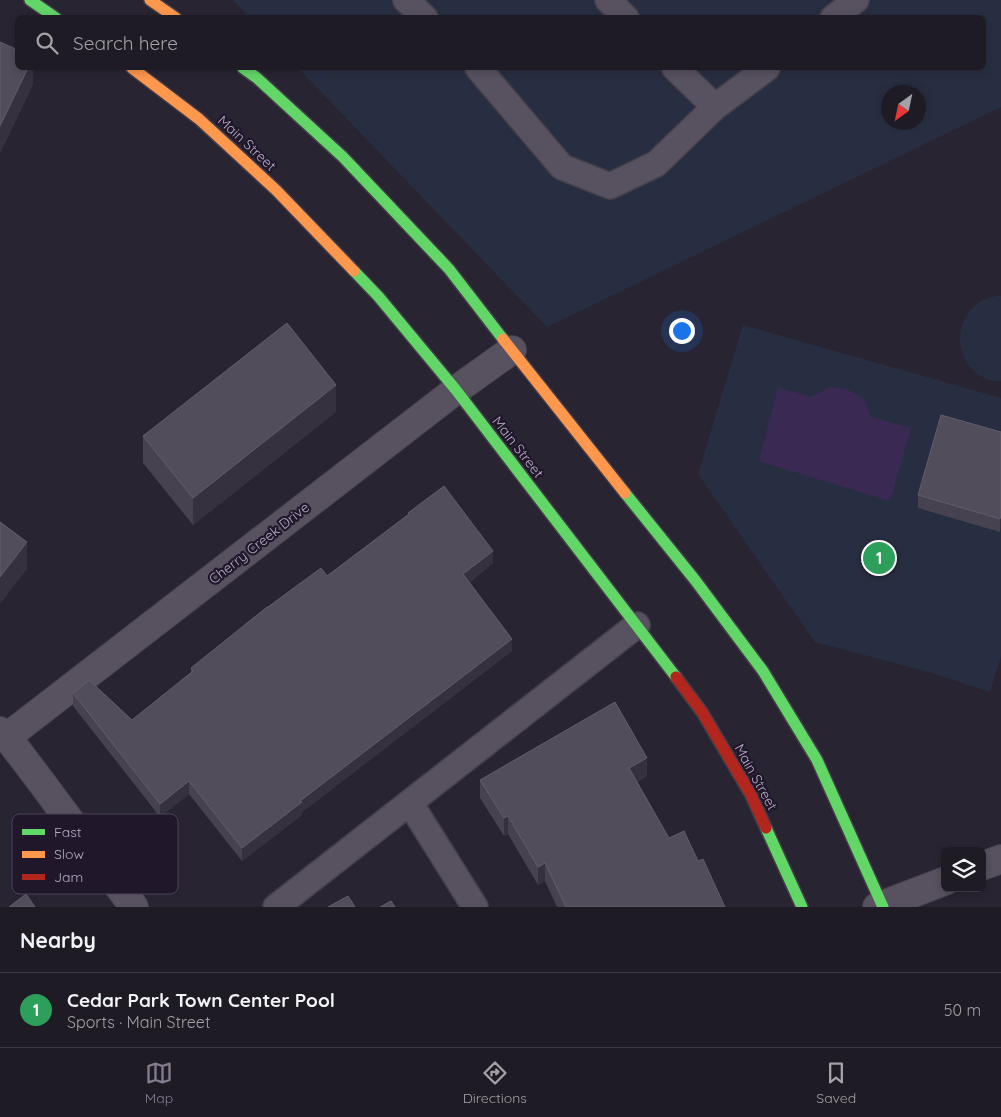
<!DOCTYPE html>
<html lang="en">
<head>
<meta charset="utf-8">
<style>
	body { margin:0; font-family:Quicksand,sans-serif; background:#2c2832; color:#f1f3f6 }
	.controls { position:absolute; right:15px; bottom:15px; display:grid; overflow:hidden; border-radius:8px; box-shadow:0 2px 8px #0003 }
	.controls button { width:45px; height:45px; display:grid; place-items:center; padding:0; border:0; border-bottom:1px solid #3c3942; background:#1f1b25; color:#f1f3f6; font:25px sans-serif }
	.compass { position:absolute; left:881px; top:85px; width:45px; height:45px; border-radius:50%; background:#1f1b25; box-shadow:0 2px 8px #0003; rotate:213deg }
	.you { position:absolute; left:681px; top:330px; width:18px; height:18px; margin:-12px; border:4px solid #fff; border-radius:50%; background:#1a73e8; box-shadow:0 0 0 8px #1a73e833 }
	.badge { display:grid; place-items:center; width:32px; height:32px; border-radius:50%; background:#857c91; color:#fff; font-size:16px; font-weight:700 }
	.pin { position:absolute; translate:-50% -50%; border:2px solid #fff; box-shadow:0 1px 5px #0006 }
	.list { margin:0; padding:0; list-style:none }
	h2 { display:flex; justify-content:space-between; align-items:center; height:65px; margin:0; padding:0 20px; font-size:21px }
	h2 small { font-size:16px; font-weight:400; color:#a1a1a7 }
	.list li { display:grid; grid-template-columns:32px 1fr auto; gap:15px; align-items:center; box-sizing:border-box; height:75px; padding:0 20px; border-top:1px solid #3c3942 }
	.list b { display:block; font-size:19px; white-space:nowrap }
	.list p { margin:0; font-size:16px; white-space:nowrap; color:#a1a1a7 }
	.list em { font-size:16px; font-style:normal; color:#a1a1a7 }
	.icon { flex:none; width:28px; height:28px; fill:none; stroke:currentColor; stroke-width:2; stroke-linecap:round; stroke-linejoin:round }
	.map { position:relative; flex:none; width:1001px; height:907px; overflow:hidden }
	.search { position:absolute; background:#1f1b25; box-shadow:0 2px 8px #0003; left:15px; right:15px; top:15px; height:55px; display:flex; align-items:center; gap:12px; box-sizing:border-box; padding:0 18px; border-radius:8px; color:#a1a1a7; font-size:19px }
	.sheet { height:140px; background:#1f1b25 }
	nav { display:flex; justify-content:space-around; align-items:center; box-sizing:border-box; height:70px; border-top:1px solid #3c3942; background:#1f1b25; font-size:14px; color:#a1a1a7 }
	nav a { display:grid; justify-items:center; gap:2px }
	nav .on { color:#857c91 }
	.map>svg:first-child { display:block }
	.green { fill:#282e41; fill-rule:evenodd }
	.water { fill:#3a2953 }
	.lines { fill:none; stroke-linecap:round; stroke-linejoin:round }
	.lane-casing { stroke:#46404b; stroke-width:28 }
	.street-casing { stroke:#46404b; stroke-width:30 }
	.fast-casing { stroke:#443e4a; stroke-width:14 }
	.slow-casing { stroke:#443e4a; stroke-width:14 }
	.jam-casing { stroke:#443e4a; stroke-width:14 }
	.lane { stroke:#585260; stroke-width:25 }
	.street { stroke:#585260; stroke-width:28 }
	.fast { stroke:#63d668; stroke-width:11 }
	.slow { stroke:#ff974d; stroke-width:11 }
	.jam { stroke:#b3261e; stroke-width:11 }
	.wall { fill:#46424f }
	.shaded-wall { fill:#36313e }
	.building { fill:#524d5b; stroke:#625c6c }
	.labels { text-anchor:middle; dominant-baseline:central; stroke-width:4.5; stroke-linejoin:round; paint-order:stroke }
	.street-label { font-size:14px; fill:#b6abc4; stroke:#20172b }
	.key { fill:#20172b; stroke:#4d4359; stroke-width:1 }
	.key-label { font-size:14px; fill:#b6abc4 }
</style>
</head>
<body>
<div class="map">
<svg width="1001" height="907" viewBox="0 0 1001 907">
	<rect width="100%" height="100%" fill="#292431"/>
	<!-- green -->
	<path class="green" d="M 233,0 L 1001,0 L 1001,107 L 547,327 L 298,68 L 984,68 L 984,18 L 250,18 ZM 888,92 L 918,92 L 918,122 L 888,122 Z
		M 996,296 L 1001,296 L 1001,381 C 997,381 993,381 989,380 C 954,367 950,321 981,301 C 985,299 991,298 996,296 Z
		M 743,325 L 1001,398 L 1001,656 L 990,692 L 932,673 L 815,642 L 698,474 Z"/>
	<!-- water -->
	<path class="water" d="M 778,387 L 811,397 L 830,387 L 847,389 L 865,400 L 871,417 L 911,428 L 890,501 L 759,461 Z"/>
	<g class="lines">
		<defs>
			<path id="lane" d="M 406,0 L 425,18
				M 608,0 L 626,18
				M 833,18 L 856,0
				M 478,68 L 562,167 L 610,186 L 656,164 L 715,107 L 675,68
				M 715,107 L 767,68
				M 410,803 L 475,907
				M 276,907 L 637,625"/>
			<path id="street" d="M 0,731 L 7,737 L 36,775 L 134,907
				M 7,737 L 456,390 L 512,350
				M 982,866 L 1001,859
				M 877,907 L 945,881"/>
			<path id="fast" d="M 30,0 L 56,18
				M 243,68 L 257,78 L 343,157 L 449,269 L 503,339
				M 354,271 L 378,296 L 456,390 L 676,677
				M 625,493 L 695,580 L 763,671 L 817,760 L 883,907
				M 766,828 L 802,907"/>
			<path id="slow" d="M 150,0 L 176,18
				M 132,68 L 199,119 L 276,190 L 354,271
				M 503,339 L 625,493"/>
			<path id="jam" d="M 676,677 L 702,712 L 751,795 L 766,828"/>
		</defs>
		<!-- lane casing -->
		<use href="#lane" class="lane-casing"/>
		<!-- street casing -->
		<use href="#street" class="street-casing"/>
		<!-- fast casing -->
		<use href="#fast" class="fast-casing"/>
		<!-- slow casing -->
		<use href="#slow" class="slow-casing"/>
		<!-- jam casing -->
		<use href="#jam" class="jam-casing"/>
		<!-- lane -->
		<use href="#lane" class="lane"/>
		<!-- street -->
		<use href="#street" class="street"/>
		<!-- fast -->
		<use href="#fast" class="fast"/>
		<!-- slow -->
		<use href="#slow" class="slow"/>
		<!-- jam -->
		<use href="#jam" class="jam"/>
	</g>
	<!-- wall -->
	<path class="wall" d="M 336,412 L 193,525 L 143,463 L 143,436 Z
		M 1001,432 L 1000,532 L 918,508 L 918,495 Z
		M 408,513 L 493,563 L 470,582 L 512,651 L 302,812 L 302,815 L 242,861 L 189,794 L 160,817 L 73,706 L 73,693 L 132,720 L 191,673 L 191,668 L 268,607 L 327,576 L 408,515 Z
		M 647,776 L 637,782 L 669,838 L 698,861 L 725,907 L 557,907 L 545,881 L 538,885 L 508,834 L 504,836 L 480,798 L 480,780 Z"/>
	<!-- shaded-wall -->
	<path class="shaded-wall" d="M 28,68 L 33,68 L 33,85 L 0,154 L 0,126 Z
		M 336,385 L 336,412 L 193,525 L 193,498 Z
		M 1001,515 L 1001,528 L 1000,532 L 1000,519 Z
		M 27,542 L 27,569 L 0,604 L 0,577 Z
		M 493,551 L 493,563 L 463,587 L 463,574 Z
		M 512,639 L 512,651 L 302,812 L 302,815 L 242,861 L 242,848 L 300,801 Z
		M 647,758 L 647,776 L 629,786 L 629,768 Z
		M 189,781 L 189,794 L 160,817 L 160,804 Z
		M 508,816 L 508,834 L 504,836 L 504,818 Z
		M 545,863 L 545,881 L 538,885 L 538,867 Z"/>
	<!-- building -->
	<path class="building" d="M 0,42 L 18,50 L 18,68 L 28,68 L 0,126 Z
		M 287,323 L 336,385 L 193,498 L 143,436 Z
		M 941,415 L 1001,432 L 1001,515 L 1000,519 L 918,495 Z
		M 444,486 L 493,551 L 463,574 L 512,639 L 300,801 L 302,802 L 242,848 L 189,781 L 160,804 L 73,693 L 89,680 L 132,720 L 193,671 L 191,668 L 267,607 L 268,607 L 321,568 L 327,576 L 409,514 L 408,513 Z
		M 0,522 L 27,542 L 0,577 Z
		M 615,702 L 647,758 L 629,768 L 669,838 L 684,831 L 698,861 L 703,859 L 725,907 L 566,907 L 545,863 L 538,867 L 508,816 L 504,818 L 480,780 Z
		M 26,894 L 35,907 L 9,907 Z
		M 348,896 L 355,907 L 328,907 Z
		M 391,901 L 395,907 L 380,907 Z"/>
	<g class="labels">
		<!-- street labels -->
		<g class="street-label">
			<text transform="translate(247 143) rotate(43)">Main Street</text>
			<text transform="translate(518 447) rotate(52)">Main Street</text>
			<text transform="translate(259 543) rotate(-38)">Cherry Creek Drive</text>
			<text transform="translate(756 777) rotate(61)">Main Street</text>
		</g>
	</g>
	<!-- legend -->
	<rect x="12" y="814" width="166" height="80" rx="8" class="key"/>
	<rect x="22" y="829" width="23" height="6" fill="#63d668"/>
	<rect x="22" y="851" width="23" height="7" fill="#ff974d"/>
	<rect x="22" y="874" width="23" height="6" fill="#b3261e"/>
	<g class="key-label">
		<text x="54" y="837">Fast</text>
		<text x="54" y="859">Slow</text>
		<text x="54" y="882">Jam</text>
	</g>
</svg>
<div class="controls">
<button><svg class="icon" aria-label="layers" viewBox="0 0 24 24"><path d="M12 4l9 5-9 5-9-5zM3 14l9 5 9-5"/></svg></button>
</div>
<svg class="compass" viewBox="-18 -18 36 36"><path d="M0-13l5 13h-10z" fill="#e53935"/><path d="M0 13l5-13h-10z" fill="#a1a1a7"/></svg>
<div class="you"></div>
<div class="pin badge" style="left:879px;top:558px;background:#2e9e5b">1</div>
<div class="search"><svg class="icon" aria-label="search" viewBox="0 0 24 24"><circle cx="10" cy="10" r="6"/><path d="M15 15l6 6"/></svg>Search here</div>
</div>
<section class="sheet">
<h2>Nearby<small></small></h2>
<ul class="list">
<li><span class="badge" style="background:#2e9e5b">1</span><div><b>Cedar Park Town Center Pool</b><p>Sports · Main Street</p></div><em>50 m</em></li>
</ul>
</section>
<nav>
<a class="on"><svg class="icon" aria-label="map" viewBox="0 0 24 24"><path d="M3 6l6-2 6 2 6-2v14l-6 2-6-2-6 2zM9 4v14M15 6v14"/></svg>Map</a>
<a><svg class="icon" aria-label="directions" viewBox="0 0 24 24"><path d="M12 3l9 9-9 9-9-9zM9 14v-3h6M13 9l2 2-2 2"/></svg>Directions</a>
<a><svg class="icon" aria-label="saved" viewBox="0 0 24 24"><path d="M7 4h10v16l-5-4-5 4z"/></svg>Saved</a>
</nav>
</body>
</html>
